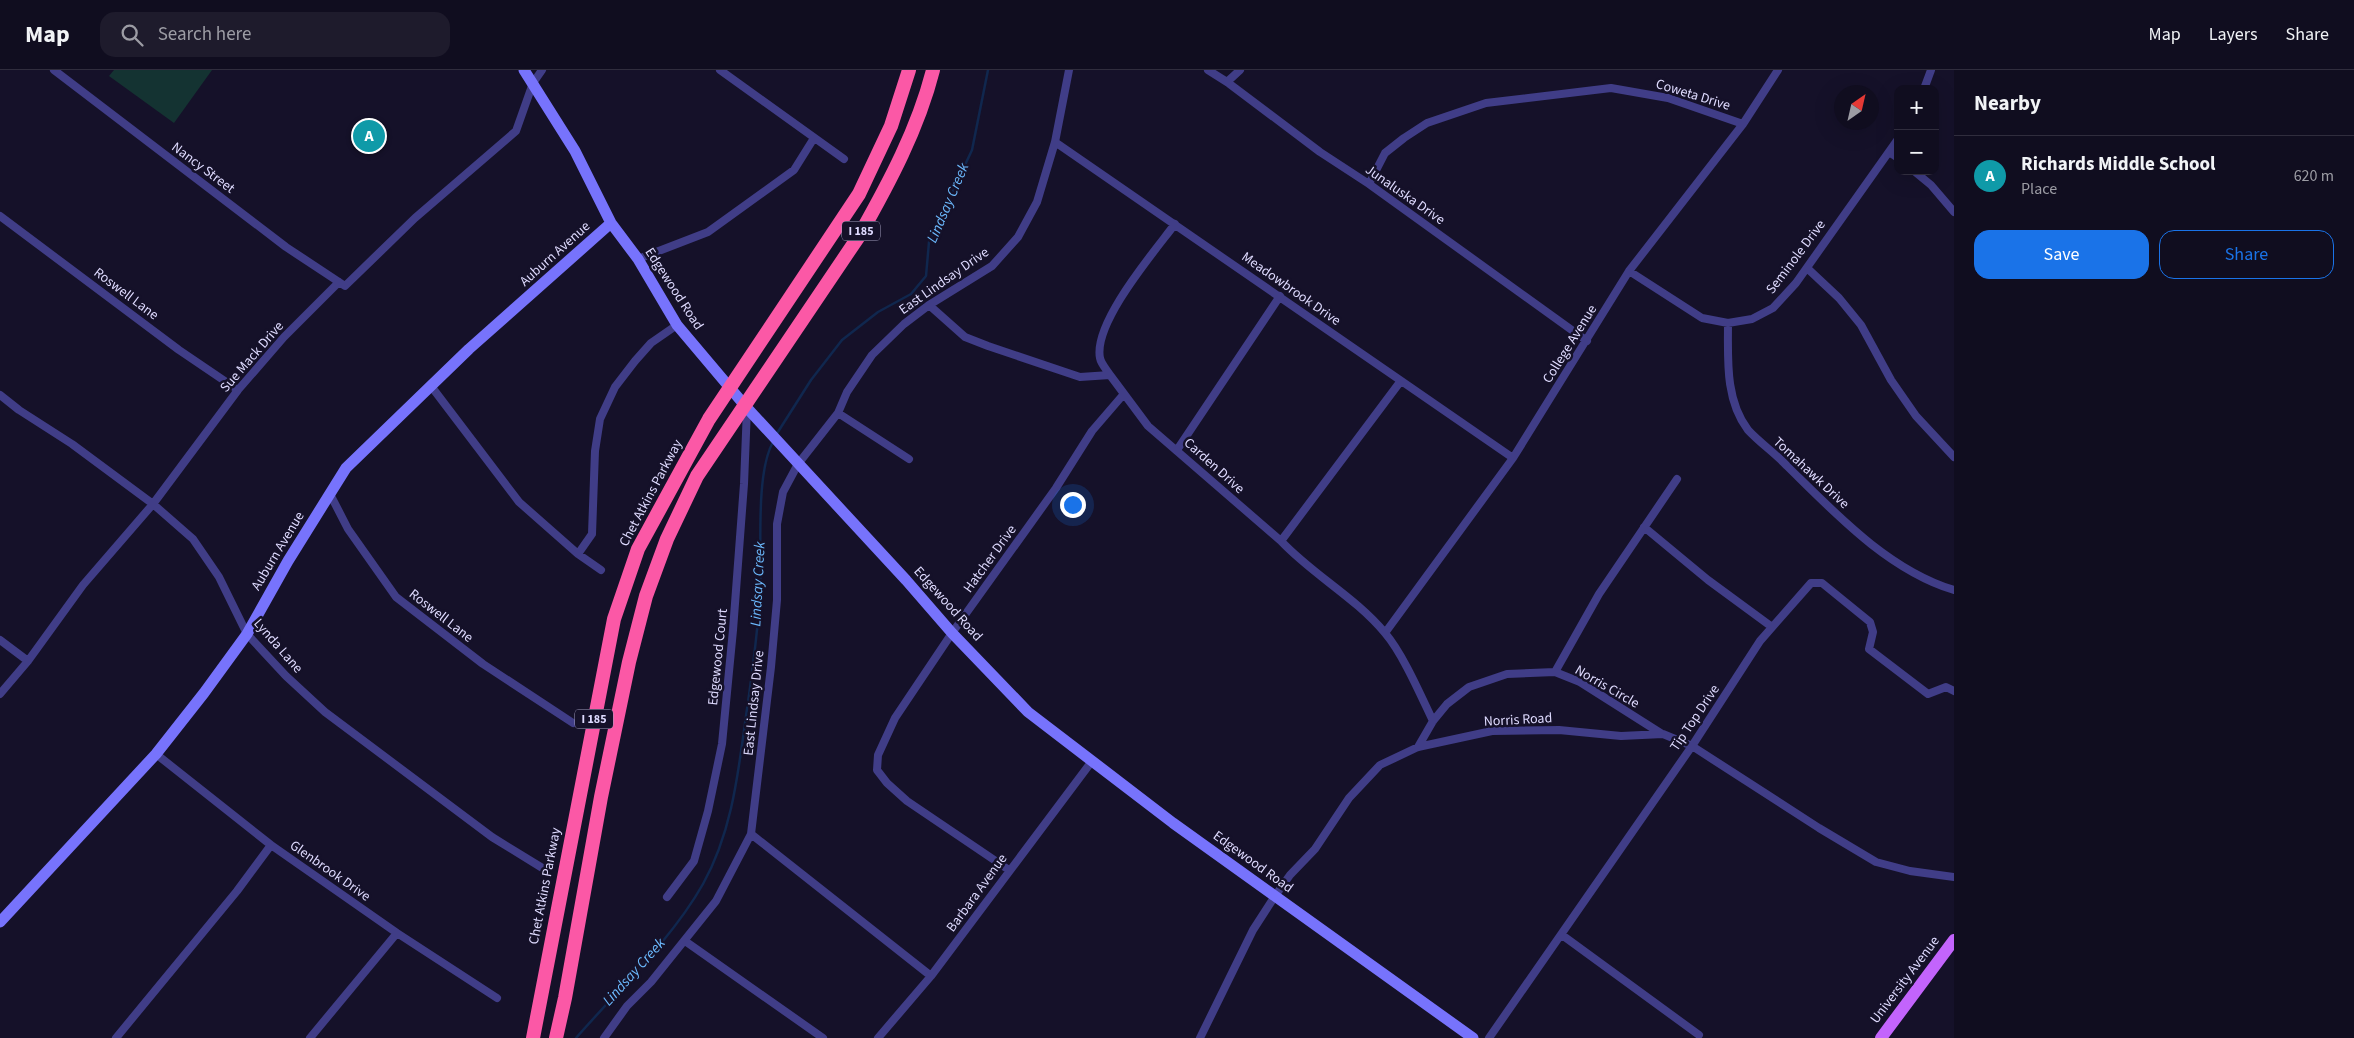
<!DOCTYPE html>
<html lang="en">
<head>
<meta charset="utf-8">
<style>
	body { margin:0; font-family:"Source Sans 3",sans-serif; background:#1e1b2c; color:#f1f3f6 }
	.controls { position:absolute; right:15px; top:15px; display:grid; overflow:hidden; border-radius:10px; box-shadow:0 5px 20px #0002 }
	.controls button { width:45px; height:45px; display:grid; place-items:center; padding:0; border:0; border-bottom:1px solid #302d3d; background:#100d1f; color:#f1f3f6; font:25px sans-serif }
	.compass { position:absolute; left:1834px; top:15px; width:45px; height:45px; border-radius:50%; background:#100d1f; box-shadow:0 5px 20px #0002; rotate:34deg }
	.you { position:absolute; left:1072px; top:434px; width:18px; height:18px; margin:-12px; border:4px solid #fff; border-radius:50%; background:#1a73e8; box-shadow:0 0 0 8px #1a73e833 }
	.badge { display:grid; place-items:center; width:32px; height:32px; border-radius:50%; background:#1a73e8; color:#fff; font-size:16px; font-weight:700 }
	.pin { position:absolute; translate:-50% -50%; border:2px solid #fff; box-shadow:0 1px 5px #0006 }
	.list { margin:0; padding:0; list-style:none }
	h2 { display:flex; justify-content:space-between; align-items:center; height:65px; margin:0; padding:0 20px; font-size:21px }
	h2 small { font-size:16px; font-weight:400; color:#9c9ca4 }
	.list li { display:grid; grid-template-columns:32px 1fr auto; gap:15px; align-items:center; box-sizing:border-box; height:80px; padding:0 20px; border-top:1px solid #302d3d }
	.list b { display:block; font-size:19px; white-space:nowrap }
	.list p { margin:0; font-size:16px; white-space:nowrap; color:#9c9ca4 }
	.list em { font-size:16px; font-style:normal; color:#9c9ca4 }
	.actions { display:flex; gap:10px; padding:15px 20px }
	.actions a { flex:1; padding:11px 0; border:1px solid #1a73e8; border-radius:15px; text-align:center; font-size:18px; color:#1a73e8 }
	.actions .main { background:#1a73e8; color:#fff }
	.icon { flex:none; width:28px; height:28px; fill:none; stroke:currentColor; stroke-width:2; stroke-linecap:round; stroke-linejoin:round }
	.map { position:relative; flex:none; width:1954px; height:968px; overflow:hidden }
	header { display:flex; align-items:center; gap:30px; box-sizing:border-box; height:70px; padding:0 25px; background:#100d1f; border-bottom:1px solid #302d3d }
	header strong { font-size:24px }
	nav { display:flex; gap:28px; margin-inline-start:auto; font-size:18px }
	.search { width:350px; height:45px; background:#1e1b2c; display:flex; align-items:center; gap:12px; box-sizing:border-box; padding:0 18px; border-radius:15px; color:#9c9ca4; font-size:19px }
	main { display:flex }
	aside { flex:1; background:#100d1f }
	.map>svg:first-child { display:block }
	.green { fill:#143332 }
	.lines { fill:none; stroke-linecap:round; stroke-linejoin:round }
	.stream { stroke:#10274e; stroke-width:2.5 }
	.street { stroke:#403d87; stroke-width:8 }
	.secondary { stroke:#7773fc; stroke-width:11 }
	.primary { stroke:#c364fc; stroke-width:12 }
	.highway { stroke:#fb58a6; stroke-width:14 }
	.labels { text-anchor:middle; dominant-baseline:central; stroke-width:5; stroke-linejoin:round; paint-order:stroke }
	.shield { fill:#151129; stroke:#a29ebe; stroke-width:1 }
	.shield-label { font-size:12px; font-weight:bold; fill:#dedafe }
	.street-label { font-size:14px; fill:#dedafe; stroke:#151129 }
	.water-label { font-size:15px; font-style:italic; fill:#6bb8fc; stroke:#151129 }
</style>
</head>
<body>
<header>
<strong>Map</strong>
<div class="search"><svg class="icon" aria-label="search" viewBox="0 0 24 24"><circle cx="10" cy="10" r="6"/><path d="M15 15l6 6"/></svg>Search here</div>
<nav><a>Map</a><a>Layers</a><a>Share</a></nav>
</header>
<main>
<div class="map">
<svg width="1954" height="968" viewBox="0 0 1954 968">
	<rect width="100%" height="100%" fill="#151129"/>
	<!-- green -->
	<path class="green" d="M 114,0 L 212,0 L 174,53 L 109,6 Z"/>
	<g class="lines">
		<!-- stream -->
		<path class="stream" d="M 776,365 L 811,310 L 842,270 L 878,242 L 911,224 L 926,206 L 929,172 L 972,80 L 988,0
			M 576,968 C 618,920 672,869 703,814 C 732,762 738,704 746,646 C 752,605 758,563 760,522 C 762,484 755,404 773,372"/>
		<!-- street -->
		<path class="street" d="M 54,0 L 286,177 L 345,216 L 415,148 L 516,61 L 533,13 L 542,0
			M 720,0 L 844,89
			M 1208,0 L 1227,12 L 1320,82 L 1369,114 L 1587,271
			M 1227,12 L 1240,0
			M 1924,19 L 1931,0
			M 1055,72 L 1513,388
			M 1889,82 L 1898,88
			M 1914,101 L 1931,115 L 1954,142
			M 1369,114 L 1385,83 L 1404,68 L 1427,53 L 1486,33 L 1611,18 L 1668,28 L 1743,54
			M 0,146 L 179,280 L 238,320
			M 638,189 L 708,162 L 794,100 L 814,68
			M 1807,198 L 1839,228 L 1861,255 L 1891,310 L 1916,346 L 1954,387
			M 1629,201 L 1702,248 L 1728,253 L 1752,249 L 1773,238 L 1796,213 L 1898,69
			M 929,235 L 965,267 L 988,276 L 1080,307 L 1110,305 L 1148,356 L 1281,471 C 1313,505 1355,527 1385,563 C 1403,584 1421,626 1433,651
			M 1728,253 C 1728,289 1725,330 1748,360 C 1760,373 1775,383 1787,396 C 1835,443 1888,500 1954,520
			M 1110,305 C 1107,300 1101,294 1100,288 C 1093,253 1154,182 1175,154
			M 431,316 L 519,432 L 578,484 L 601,500
			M 0,325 L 19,340 L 72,374 L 153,434 L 193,469 L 219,507 L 247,564 L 286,606 L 325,642 L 492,767 L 544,799
			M 838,343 L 909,389
			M 1177,380 L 1280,226
			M 330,424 L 348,459 L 396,527 L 483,594 L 573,653
			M 1644,457 L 1708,510 L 1772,557
			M 1281,471 L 1400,312
			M 578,484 L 592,464 L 595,381 L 600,349 L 615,317 L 635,291 L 651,273 L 677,255
			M 1385,563 L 1513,388 L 1629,201 L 1743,54 L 1778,0
			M 0,570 L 28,591
			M 1555,602 L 1599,524 L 1677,409
			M 0,624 L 28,591 L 83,515 L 153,434 L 238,320 L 284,267 L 339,212
			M 1418,677 L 1433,651 L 1447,634 L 1469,617 L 1507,604 L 1555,602 L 1580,612 L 1662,664
			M 156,684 L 271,775 L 397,863 L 497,928
			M 751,764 L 931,906
			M 1009,800 L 907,731 L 887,713 L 877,700 L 878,685 L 895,648 L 952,563 L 1056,418 L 1092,361 L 1123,325
			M 667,827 L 694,791 L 708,741 L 722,674 L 733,560 L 744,414 L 747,338
			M 1562,865 L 1699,965
			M 685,871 L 823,968
			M 116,968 L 237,821 L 271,775
			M 310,968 L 397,863
			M 604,968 L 627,936 L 651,912 L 716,831 L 751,764 L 771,597 L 777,530 L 777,454 L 783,422 L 798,394 L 838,343 L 847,322 L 872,285 L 904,254 L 929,235 L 992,196 L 1018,167 L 1037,132 L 1055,72 L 1069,0
			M 878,968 L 931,906 L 1092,691
			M 1200,968 L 1253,860 L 1275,826 L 1290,805 L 1315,779 L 1349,728 L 1380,695 L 1418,677 L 1492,661 L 1559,660 L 1621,666 L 1663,664 L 1692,676 L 1819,758 L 1876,792 L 1910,801 L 1954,807
			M 1489,968 L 1692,676 L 1760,571 L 1811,513 L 1822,513 L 1870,552 L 1873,562 L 1869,579 L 1928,624 L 1946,617 L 1954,621"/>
		<!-- secondary -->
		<path class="secondary" d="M 524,0 L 575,81 L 611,153 L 638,189 L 677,255 L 747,338 L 906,510 L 952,563 L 1028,642 L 1173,753 L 1473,968
			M 0,852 L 156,684 L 204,623 L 247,564 L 288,491 L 346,398 L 469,279 L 611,153"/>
		<!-- primary -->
		<path class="primary" d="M 1881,968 L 1954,870"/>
		<!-- highway -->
		<path class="highway" d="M 533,968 L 614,549 L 638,479 L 709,349 L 859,124 L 891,56 L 909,0
			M 556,968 L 565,928 L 601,727 L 629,592 L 646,526 L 667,469 L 697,406 L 859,166 C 889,113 918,59 933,0"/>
	</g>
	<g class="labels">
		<!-- shield labels -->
		<g class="shield">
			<rect x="842" y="151.5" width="38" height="19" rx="4"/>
			<rect x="575" y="639.5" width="38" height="19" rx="4"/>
		</g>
		<g class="shield-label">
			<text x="861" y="161">I 185</text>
			<text x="594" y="649">I 185</text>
		</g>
		<!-- street labels -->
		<g class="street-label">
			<text transform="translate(1693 25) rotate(17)">Coweta Drive</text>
			<text transform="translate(203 98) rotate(37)">Nancy Street</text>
			<text transform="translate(1405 125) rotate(35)">Junaluska Drive</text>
			<text transform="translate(555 184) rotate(-42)">Auburn Avenue</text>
			<text transform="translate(1796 187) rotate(-53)">Seminole Drive</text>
			<text transform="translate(944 211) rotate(-35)">East Lindsay Drive</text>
			<text transform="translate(674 219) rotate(57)">Edgewood Road</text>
			<text transform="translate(1291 219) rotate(35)">Meadowbrook Drive</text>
			<text transform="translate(126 224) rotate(37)">Roswell Lane</text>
			<text transform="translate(1570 274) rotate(-58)">College Avenue</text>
			<text transform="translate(252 287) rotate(-49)">Sue Mack Drive</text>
			<text transform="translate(1214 396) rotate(42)">Carden Drive</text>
			<text transform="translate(1811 403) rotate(43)">Tomahawk Drive</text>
			<text transform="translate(651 423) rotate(-62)">Chet Atkins Parkway</text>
			<text transform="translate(278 481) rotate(-59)">Auburn Avenue</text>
			<text transform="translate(990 489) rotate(-54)">Hatcher Drive</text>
			<text transform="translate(948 534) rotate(48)">Edgewood Road</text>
			<text transform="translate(441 546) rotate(38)">Roswell Lane</text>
			<text transform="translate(278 576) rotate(49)">Lynda Lane</text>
			<text transform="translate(718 587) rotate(-84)">Edgewood Court</text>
			<text transform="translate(1607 617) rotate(30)">Norris Circle</text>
			<text transform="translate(754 633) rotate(-84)">East Lindsay Drive</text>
			<text transform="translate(1695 648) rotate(-56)">Tip Top Drive</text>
			<text transform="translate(1518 650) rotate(-3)">Norris Road</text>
			<text transform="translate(1253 792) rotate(36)">Edgewood Road</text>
			<text transform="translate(330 801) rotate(35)">Glenbrook Drive</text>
			<text transform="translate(545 816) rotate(-79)">Chet Atkins Parkway</text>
			<text transform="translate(977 823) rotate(-54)">Barbara Avenue</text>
			<text transform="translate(1905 910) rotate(-53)">University Avenue</text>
		</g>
		<!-- water labels -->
		<g class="water-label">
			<text transform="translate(948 133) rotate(-67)">Lindsay Creek</text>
			<text transform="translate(758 514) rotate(-87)">Lindsay Creek</text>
			<text transform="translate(634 902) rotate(-48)">Lindsay Creek</text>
		</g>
	</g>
</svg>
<div class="controls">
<button>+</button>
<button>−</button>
</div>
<svg class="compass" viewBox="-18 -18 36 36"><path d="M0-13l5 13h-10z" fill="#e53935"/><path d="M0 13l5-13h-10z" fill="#9c9ca4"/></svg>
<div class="you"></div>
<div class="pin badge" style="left:369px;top:66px;background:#0f9aa8">A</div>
</div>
<aside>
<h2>Nearby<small></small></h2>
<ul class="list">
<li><span class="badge" style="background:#0f9aa8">A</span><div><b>Richards Middle School</b><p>Place</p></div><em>620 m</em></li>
</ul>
<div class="actions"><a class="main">Save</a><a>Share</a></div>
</aside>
</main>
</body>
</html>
